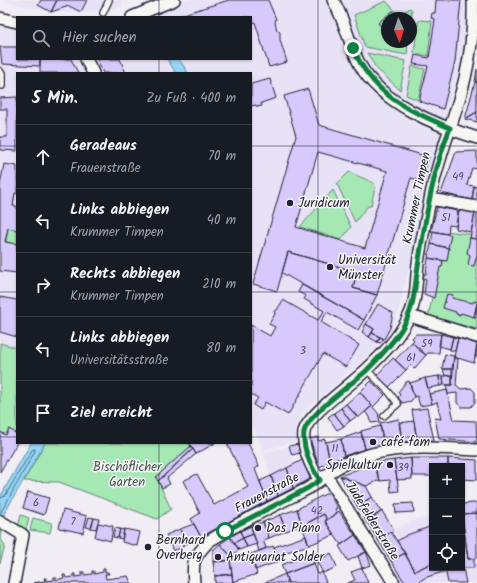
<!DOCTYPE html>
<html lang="de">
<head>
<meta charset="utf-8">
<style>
	body { margin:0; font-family:Kalam,sans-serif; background:#20242c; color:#f1f3f6 }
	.controls { position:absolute; right:12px; bottom:12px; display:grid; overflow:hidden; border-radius:0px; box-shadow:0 1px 3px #0004 }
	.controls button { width:36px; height:36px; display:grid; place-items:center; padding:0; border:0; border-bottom:1px solid #363941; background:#171b24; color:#f1f3f6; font:20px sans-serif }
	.compass { position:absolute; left:381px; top:12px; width:36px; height:36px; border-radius:50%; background:#171b24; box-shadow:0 1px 3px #0004; rotate:177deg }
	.stop { position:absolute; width:12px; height:12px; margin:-9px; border:3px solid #0b8043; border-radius:50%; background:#fff }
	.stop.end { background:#0b8043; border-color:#fff; box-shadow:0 1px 4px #0008 }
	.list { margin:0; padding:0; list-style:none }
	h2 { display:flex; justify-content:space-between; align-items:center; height:52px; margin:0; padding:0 16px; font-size:17px }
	h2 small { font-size:13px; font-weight:400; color:#9ea1a6 }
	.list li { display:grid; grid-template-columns:26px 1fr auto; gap:12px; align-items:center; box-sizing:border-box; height:64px; padding:0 16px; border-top:1px solid #363941 }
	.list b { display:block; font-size:15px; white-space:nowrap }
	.list p { margin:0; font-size:13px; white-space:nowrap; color:#9ea1a6 }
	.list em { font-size:13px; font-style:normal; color:#9ea1a6 }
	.icon { flex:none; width:22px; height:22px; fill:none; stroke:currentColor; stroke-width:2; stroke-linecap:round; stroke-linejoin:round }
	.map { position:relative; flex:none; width:477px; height:583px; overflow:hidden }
	.search { position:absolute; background:#171b24; box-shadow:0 1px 3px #0004; left:16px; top:16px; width:236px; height:44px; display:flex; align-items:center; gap:10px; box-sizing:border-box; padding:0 14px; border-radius:0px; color:#9ea1a6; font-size:15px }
	.panel { position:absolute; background:#171b24; box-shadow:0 1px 3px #0004; left:16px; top:72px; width:236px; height:372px; border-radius:0px }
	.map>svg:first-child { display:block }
	.built { fill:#e8e2f6; fill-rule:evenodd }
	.green { fill:#a5e8b3; stroke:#648577 }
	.water { fill:#94d6f5; stroke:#668eab }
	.pier { fill:#f0edf4 }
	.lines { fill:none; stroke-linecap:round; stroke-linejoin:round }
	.shore { stroke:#506a85; stroke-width:1 }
	.building { fill:#d7c9fb; stroke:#22223b; fill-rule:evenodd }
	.lane-casing { stroke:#22223b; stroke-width:8 }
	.street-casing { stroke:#22223b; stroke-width:14 }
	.lane { stroke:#f6f6f2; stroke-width:5.5 }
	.street { stroke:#f6f6f2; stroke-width:11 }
	.route { stroke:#0b8043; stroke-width:5 }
	.grid { fill:none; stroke:#22223b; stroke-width:1; stroke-opacity:0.55 }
	.poi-dot { fill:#22223b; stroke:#f6f6f2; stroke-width:1.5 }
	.labels { text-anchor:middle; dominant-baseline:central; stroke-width:3; stroke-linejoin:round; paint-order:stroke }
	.number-label { font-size:11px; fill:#4f4c6b }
	.street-label { font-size:13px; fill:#22223b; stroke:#f6f6f2 }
	.poi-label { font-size:13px; fill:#22223b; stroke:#f6f6f2; text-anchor:start }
	.park-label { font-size:13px; fill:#435459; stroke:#f6f6f2 }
</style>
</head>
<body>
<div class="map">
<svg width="477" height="583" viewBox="0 0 477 583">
	<rect width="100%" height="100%" fill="#f0edf4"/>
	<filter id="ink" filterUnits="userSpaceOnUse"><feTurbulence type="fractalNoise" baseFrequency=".025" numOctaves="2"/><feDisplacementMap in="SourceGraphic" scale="8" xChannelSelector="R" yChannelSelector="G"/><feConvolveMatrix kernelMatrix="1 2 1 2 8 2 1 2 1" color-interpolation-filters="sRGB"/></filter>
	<g filter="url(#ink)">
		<!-- built -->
		<path class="built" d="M 0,0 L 122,0 L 122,7 L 81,12 L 51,12 Z
			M 155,0 L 466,0 L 466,45 L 440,138 L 398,313 L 389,337 L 306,410 L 298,421 L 295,430 L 297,441 L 263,451 L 256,432 L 251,426 L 251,421 L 253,419 L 251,417 L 251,73 L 17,73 L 17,348 L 0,343 L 0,24 L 17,28 L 17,59 L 251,59 L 251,17 L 150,17 L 159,13 ZM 387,18 L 411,18 L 411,42 L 387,42 Z
			M 289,446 L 294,464 L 287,468 L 293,488 L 278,496 L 263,453 Z
			M 477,513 L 477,583 L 379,583 L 397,571 L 391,561 L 404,553 L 391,532 L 414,519 L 432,517 L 432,568 L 462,568 L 462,514 Z"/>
		<!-- green -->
		<path class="green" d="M 386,1 L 399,15 L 410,8 L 412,10 L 411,20 L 411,18 L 387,18 L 387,42 L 408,42 L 407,55 L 365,47 L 354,15 Z
			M 420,20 L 432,21 L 428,56 L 414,53 L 418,22 Z
			M 367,53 L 406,61 L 400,90 L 376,68 Z
			M 412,66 L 425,69 L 418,100 L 406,95 Z
			M 349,172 L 374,183 L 375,187 L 371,206 L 368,206 L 355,222 L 337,184 Z
			M 333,190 L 351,227 L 341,240 L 300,227 Z
			M 8,228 L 17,230 L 17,244 L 6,242 Z
			M 446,231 L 477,235 L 477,329 L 428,317 Z
			M 0,343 L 17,348 L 17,434 L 9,429 L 6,435 L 0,432 Z
			M 45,443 L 215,443 L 196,454 L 158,481 L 171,509 L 157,519 L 59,482 L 24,481 Z
			M 21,515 L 29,518 L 26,530 L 18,527 Z
			M 33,518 L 52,523 L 50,533 L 30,530 Z
			M 0,531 L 2,533 L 1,539 L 5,546 L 0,563 Z"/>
		<!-- water -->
		<path class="water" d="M 167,59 L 179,59 L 188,73 L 176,73 Z
			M 31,443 L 45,443 L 0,521 L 0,497 Z"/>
		<!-- pier -->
		<path class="pier" d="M 141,0 L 151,0 L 158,17 L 139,17 L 135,2 Z"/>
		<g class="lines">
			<!-- shore -->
			<path class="shore" d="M 0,498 L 5,496 L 32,450 L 35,449 L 35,451 L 0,514"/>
		</g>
		<!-- building -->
		<path class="building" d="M 41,0 L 57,0 L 51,12 L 38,5 Z
			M 57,0 L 87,0 L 81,12 L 69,6 L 51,12 Z
			M 229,0 L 268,0 L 276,19 L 275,22 L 277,30 L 280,32 L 280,40 L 287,62 L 269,67 L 255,22 L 251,23 L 251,17 L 174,17 Z
			M 436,0 L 461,0 L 455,62 L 443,109 L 419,101 L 428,66 L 413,64 L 415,55 L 429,58 L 435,19 L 431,18 L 432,13 L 435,13 Z
			M 393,11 L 399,18 L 387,18 L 387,28 L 385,30 L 378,23 Z
			M 0,47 L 17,47 L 17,59 L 40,59 L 40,66 L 2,64 Z
			M 40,59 L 71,59 L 78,73 L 40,73 Z
			M 97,59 L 120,59 L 126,73 L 103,73 Z
			M 477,69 L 477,82 L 475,82 Z
			M 270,79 L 276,98 L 261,103 L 262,106 L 257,107 L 256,105 L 251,106 L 251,84 Z
			M 475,82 L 477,82 L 477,112 L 465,119 Z
			M 308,89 L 319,125 L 429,157 L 422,181 L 411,178 L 377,295 L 353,288 L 357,272 L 288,252 L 277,291 L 253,284 L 296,136 L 284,96 ZM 318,152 L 387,171 L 365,248 L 296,227 Z
			M 17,97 L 17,151 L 0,150 L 0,137 L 7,137 L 7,109 L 0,109 L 0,98 Z
			M 477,112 L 477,122 L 465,119 Z
			M 477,151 L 477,169 L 472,168 L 467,185 L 474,186 L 472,200 L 441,193 L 456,152 Z
			M 4,164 L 17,166 L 17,194 L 15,193 L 13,206 L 17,206 L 17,230 L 8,228 L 5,242 L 17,244 L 17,273 L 0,271 L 0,185 Z
			M 474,186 L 477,187 L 477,201 L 472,200 Z
			M 437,207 L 458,211 L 456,226 L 449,225 L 448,234 L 431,231 Z
			M 459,210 L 475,213 L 471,232 L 456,229 Z
			M 475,213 L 477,214 L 477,236 L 475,239 L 470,238 Z
			M 433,231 L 451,235 L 448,248 L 431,244 Z
			M 470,238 L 477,239 L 477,255 L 474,266 L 468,265 L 470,255 L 467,253 Z
			M 431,244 L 449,248 L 447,261 L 428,258 Z
			M 288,252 L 357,272 L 353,288 L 377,295 L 364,320 L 282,273 Z
			M 428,258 L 443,261 L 442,267 L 440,267 L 434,298 L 424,294 L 426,279 L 423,278 L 424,274 L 426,274 Z
			M 302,285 L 364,320 L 358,330 L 327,312 L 321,322 L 359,345 L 346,367 L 323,354 L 288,415 L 265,402 L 261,410 L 253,405 L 258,398 L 251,394 L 251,325 L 270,336 L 275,327 L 269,324 L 275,314 L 274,311 L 277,310 L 283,300 L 318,320 L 324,311 L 304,299 L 306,296 L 298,292 Z
			M 447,294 L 453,295 L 452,298 L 473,303 L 474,301 L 477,302 L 474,317 L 461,313 L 460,315 L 456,314 L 456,312 L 443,308 Z
			M 0,297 L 17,300 L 17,340 L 17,337 L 0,332 Z
			M 378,304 L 393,313 L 390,328 L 384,339 L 372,333 L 374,329 L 366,324 Z
			M 477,306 L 477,317 L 474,317 Z
			M 366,324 L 374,329 L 369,337 L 362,332 Z
			M 372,333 L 380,337 L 377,342 L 369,337 Z
			M 416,334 L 441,334 L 439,353 L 428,353 L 426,355 L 420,351 L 412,342 L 414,340 L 412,338 Z
			M 441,334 L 453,337 L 450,349 L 439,346 Z
			M 380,337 L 384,339 L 380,343 L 377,342 Z
			M 453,337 L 458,338 L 455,351 L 450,350 Z
			M 458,338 L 477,344 L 474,363 L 454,357 Z
			M 412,342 L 426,355 L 414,369 L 410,365 L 406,370 L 395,360 Z
			M 477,344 L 477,357 L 475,357 Z
			M 445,354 L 454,356 L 452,369 L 442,369 Z
			M 454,357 L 458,359 L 456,385 L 461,389 L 471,388 L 475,392 L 475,402 L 471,407 L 461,407 L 457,403 L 457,393 L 448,394 L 446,385 L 452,385 Z
			M 393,358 L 406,370 L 389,387 L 377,375 Z
			M 443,369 L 452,369 L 452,375 L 445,376 Z
			M 452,375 L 452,385 L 444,385 L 443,376 Z
			M 439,376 L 443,376 L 444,385 L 440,386 Z
			M 439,376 L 440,386 L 428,388 L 425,378 Z
			M 425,378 L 432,404 L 420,406 L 417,396 L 414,397 L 410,383 Z
			M 371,381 L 385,395 L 373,407 L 360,392 Z
			M 409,381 L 414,397 L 411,401 L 402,403 L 398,397 L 400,395 L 398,392 L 406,382 Z
			M 447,390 L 454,420 L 476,421 L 477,442 L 439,439 L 435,418 L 441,419 L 437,402 L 432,404 L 429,394 Z
			M 360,392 L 372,406 L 358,418 L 346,404 Z
			M 346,404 L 357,416 L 350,421 L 341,408 Z
			M 372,406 L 378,413 L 380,422 L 371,423 L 370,417 L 365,412 Z
			M 341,408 L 350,421 L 344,426 L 334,413 Z
			M 427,408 L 434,440 L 417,441 L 412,410 Z
			M 334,413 L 344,426 L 337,430 L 328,417 Z
			M 399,419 L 402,442 L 384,445 L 380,423 Z
			M 414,421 L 417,441 L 402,442 L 399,423 Z
			M 380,426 L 384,445 L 365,449 L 361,431 Z
			M 9,429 L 17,434 L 17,443 L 0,472 L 0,432 L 6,435 Z
			M 361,432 L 365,449 L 344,456 L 341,439 Z
			M 318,437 L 318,441 L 325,439 L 330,462 L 319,467 L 310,439 Z
			M 341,439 L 344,456 L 330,462 L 326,442 Z
			M 189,443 L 215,443 L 196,454 Z
			M 227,443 L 248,443 L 259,466 L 255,469 L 267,501 L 201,537 L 191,519 L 200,513 L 183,481 L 197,474 L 214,505 L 248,487 Z
			M 298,444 L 300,453 L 292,455 L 289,446 Z
			M 191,446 L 193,449 L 158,481 L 156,477 Z
			M 193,449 L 196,454 L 167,478 L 170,484 L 162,488 L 158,481 Z
			M 411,458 L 448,458 L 448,466 L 432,466 L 432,476 L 412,476 Z
			M 411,458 L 412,479 L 397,480 L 394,460 Z
			M 448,458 L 477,460 L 477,480 L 462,479 L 462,466 L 448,466 Z
			M 304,459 L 310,479 L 293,488 L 287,468 Z
			M 394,460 L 399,491 L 391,492 L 390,480 L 380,481 L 373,463 Z
			M 373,463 L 380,480 L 366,486 L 340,476 Z
			M 287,468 L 293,488 L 278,496 L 271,476 Z
			M 271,476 L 278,496 L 267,501 L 260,481 Z
			M 340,476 L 366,486 L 372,497 L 357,506 Z
			M 28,492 L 49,498 L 44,515 L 23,508 Z
			M 329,492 L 337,508 L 335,509 L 337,513 L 327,520 L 324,514 L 302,526 L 297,509 Z
			M 372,497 L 381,512 L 366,521 L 357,506 Z
			M 413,503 L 414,512 L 396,513 L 395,504 Z
			M 474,503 L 477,503 L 477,513 L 462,514 L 462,504 Z
			M 297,509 L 302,525 L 286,531 L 280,515 Z
			M 63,510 L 87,516 L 83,533 L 59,528 Z
			M 339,511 L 355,535 L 341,545 L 325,521 Z
			M 382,511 L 394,530 L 378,540 L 366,521 Z
			M 477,513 L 477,558 L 468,559 L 462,514 Z
			M 324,514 L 327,520 L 325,521 L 334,535 L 309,545 L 302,526 Z
			M 280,515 L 286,531 L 269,538 L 263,522 Z
			M 89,517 L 94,518 L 91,528 L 86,527 Z
			M 462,517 L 468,559 L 474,559 L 474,568 L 463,568 L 462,563 Z
			M 94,518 L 99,519 L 96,529 L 91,528 Z
			M 263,522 L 269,538 L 263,540 L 266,548 L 259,551 L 251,526 Z
			M 98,523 L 113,526 L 111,541 L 95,537 Z
			M 194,524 L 201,537 L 186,544 L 180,529 Z
			M 251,526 L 253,534 L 243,538 L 240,531 Z
			M 432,526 L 432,563 L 415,571 L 397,541 L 407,535 Z
			M 115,528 L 120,529 L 118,538 L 113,537 Z
			M 120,529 L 124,530 L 122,539 L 118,538 Z
			M 124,529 L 140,532 L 137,546 L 122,542 Z
			M 180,529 L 186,544 L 183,545 L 183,547 L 173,551 L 166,535 Z
			M 240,531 L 243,538 L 234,543 L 230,537 Z
			M 391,532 L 405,553 L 391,561 L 378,540 Z
			M 253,534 L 257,544 L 247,547 L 243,538 Z
			M 355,535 L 366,552 L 348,561 L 339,546 Z
			M 306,536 L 309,545 L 277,555 L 274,547 Z
			M 230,537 L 239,550 L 231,556 L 220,544 Z
			M 243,538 L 247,547 L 239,550 L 234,543 Z
			M 220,544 L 231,556 L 227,561 L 213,562 L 213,550 Z
			M 273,546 L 280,561 L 255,570 L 251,554 Z
			M 318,552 L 322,558 L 314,563 L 311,554 Z
			M 366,552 L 371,565 L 362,568 L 358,556 Z
			M 331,553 L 337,567 L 323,573 L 317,562 Z
			M 405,553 L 415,571 L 432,563 L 432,568 L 445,568 L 446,571 L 427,577 L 421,580 L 420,583 L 405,583 L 391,561 Z
			M 251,554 L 257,574 L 233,582 L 230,560 Z
			M 311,554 L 314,563 L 285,574 L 281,565 Z
			M 230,560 L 232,574 L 215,576 L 213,562 Z
			M 314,563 L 318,574 L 322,572 L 326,583 L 288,583 L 285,574 Z
			M 462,563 L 466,583 L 448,583 L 445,568 L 462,568 Z
			M 362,568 L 368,583 L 348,583 L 355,580 L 351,572 Z
			M 103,569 L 105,569 L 105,572 L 108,572 L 109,574 L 105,574 L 106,579 L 128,576 L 131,583 L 33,583 L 45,581 L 44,578 L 46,578 L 46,581 L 54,580 L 54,577 L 56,577 L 56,580 L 64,578 L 63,575 L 65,575 L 66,578 L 73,577 L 73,574 L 75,574 L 75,577 L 82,576 L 82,572 L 84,572 L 84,575 L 92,574 L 92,571 L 94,571 L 94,574 L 103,572 Z
			M 232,574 L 233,583 L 215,583 L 215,576 Z
			M 285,574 L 288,583 L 264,583 Z"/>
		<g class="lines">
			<defs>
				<path id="lane" d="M 103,13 L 109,0
					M 0,71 L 2,74 L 2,86
					M 367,370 L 389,392 L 398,404 L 384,416"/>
				<path id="street" d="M 333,0 C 345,20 349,44 360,65 C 382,104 436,125 477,138
					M 132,17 L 174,0
					M 0,18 L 17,22
					M 86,59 L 93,73
					M 430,199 L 477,207
					M 410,316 L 477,337
					M 326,475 L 394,583
					M 320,480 C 311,468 302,447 304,432 C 307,415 352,384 366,370 C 382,355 400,337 409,316 C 417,300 416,280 418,263 C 421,242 426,221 430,200 C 437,158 455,120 465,78 C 471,52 474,27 473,0
					M 0,521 L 23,535 L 14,583
					M 194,583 C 192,561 193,558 209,541 C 240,522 273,506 305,490 C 320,482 330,470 346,463 C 388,444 432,447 477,450"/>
			</defs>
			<!-- lane casing -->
			<use href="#lane" class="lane-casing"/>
			<!-- street casing -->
			<use href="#street" class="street-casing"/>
			<!-- lane -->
			<use href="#lane" class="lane"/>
			<!-- street -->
			<use href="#street" class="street"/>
		</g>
	</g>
	<g class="lines" filter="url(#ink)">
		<!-- route -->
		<path class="route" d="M 225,531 L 308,488 L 320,480 C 311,468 302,447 304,432 C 307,415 352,384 366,371 C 379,358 391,345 401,330 C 416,306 414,287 419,260 C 426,216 433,170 450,128 C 406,109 373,95 353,48"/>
	</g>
	<!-- grid -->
	<path class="grid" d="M 159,0 L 159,17M 318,0 L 318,583M 159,59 L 159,73M 0,146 L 17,146M 251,146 L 477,146M 0,292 L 17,292M 251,292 L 477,292M 0,437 L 17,437M 251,437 L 477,437M 159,443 L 159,583"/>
	<!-- markers -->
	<g class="poi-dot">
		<circle cx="290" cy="203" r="4"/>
		<circle cx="330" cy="267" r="4"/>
		<circle cx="373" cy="442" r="4"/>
		<circle cx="390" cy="465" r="4"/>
		<circle cx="258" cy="528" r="4"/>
		<circle cx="148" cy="547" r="4"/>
		<circle cx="218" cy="557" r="4"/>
	</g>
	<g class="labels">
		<!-- number labels -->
		<g class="number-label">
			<text x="458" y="177">49</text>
			<text x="446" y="218">51</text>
			<text x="427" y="344">59</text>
			<text x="303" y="351">3</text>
			<text x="411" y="358">61</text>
			<text x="335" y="449">11</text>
			<text x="403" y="468">39</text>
			<text x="36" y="503">6</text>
			<text x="317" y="511">42</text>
			<text x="73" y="522">7</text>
		</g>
		<!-- street labels -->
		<g class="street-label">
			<text transform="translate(417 198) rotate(-78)">Krummer Timpen</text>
			<text transform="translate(267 493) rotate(-28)">Frauenstraße</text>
			<text transform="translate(372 521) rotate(58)">Jüdefelderstraße</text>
		</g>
		<!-- poi labels -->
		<g class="poi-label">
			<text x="298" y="203">Juridicum</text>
			<text x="338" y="260">Universität<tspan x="338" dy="15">Münster</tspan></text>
			<text x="381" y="442">café fam</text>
			<text x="382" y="465" text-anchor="end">Spielkultur</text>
			<text x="266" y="528">Das Piano</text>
			<text x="156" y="540">Bernhard<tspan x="156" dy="15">Overberg</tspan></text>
			<text x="226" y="557">Antiquariat Solder</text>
		</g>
		<!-- park labels -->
		<g class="park-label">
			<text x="127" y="467">Bischöflicher<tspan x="127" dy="15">Garten</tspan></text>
		</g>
	</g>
</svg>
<div class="controls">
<button>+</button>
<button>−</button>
<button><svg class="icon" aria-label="locate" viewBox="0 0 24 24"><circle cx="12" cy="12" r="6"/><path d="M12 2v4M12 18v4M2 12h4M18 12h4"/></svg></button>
</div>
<svg class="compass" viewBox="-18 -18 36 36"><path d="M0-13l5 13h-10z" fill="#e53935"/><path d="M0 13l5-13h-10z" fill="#9ea1a6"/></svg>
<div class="stop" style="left:225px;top:531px"></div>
<div class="stop end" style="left:353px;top:48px"></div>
<div class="search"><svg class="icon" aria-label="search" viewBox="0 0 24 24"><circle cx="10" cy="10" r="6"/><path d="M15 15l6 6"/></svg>Hier suchen</div>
<section class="panel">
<h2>5 Min.<small>Zu Fuß · 400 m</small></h2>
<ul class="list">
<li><svg class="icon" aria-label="ahead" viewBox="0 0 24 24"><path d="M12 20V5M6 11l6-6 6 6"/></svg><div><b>Geradeaus</b><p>Frauenstraße</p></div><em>70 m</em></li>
<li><svg class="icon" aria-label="left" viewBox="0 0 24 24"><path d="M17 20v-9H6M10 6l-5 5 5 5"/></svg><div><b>Links abbiegen</b><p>Krummer Timpen</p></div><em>40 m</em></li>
<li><svg class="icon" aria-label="right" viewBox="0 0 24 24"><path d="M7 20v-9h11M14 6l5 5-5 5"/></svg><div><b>Rechts abbiegen</b><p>Krummer Timpen</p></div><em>210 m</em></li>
<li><svg class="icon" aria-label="left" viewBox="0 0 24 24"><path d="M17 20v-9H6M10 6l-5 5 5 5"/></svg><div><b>Links abbiegen</b><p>Universitätsstraße</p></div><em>80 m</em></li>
<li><svg class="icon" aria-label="arrive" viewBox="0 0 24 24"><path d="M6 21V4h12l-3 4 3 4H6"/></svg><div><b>Ziel erreicht</b></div></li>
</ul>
</section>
</div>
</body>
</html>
